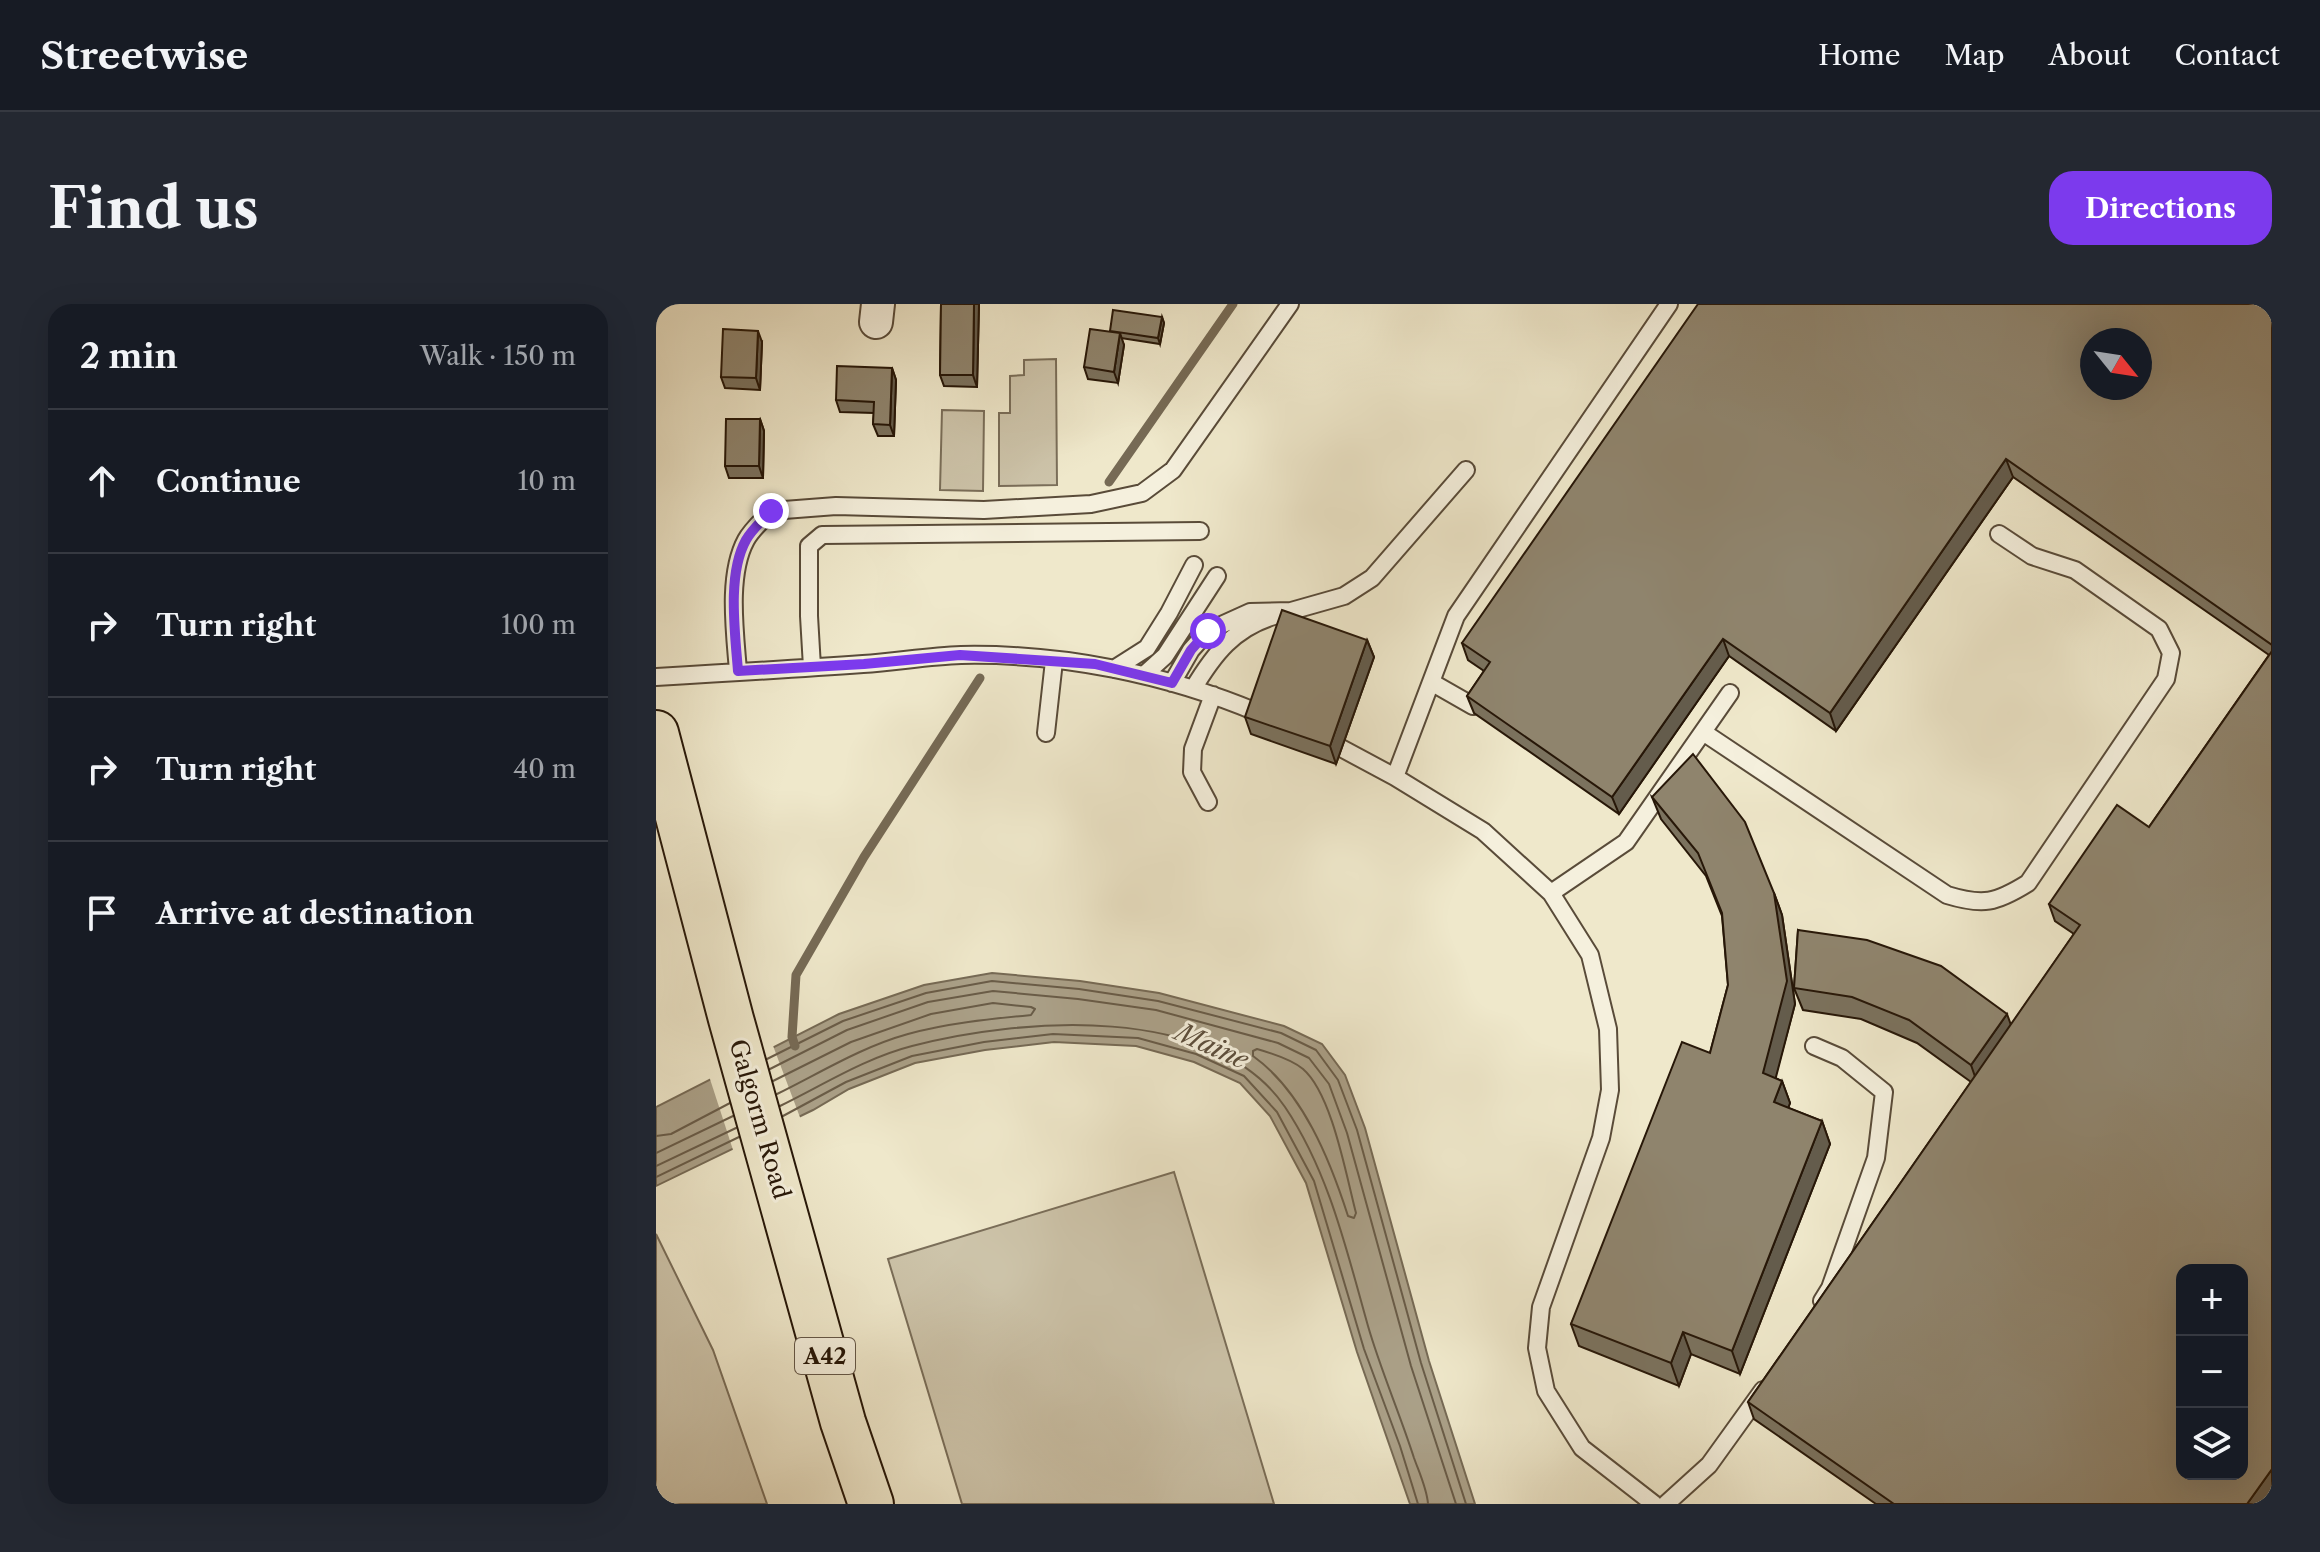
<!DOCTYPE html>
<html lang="en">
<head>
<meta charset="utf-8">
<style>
	body { margin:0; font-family:"Libre Caslon Text",serif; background:#242831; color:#f1f3f6 }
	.controls { position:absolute; right:24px; bottom:24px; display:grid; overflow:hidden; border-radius:16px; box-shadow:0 8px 32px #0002 }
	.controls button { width:72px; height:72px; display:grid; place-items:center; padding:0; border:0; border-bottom:2px solid #363941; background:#171b24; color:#f1f3f6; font:40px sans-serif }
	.compass { position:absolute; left:1424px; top:24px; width:72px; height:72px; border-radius:50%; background:#171b24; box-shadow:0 8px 32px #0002; rotate:120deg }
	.stop { position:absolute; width:24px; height:24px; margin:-18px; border:6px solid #7c3aed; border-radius:50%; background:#fff }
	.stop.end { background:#7c3aed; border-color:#fff; box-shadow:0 2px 8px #0008 }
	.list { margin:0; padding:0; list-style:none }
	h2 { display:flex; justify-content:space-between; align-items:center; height:104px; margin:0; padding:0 32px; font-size:34px }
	h2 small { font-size:26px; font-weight:400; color:#9ea1a6 }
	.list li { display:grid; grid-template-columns:52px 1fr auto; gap:24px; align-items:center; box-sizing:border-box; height:144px; padding:0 32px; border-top:2px solid #363941 }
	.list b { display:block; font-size:30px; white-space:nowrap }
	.list em { font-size:26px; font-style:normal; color:#9ea1a6 }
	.icon { flex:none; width:44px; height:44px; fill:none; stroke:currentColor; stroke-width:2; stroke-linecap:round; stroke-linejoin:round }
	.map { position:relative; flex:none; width:1616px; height:1200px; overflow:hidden; border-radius:24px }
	header { display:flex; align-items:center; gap:48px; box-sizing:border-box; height:112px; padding:0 40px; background:#171b24; border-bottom:2px solid #363941 }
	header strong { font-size:38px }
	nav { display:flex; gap:44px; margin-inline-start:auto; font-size:28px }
	.intro { display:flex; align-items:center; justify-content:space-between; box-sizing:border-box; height:192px; padding:0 48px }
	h1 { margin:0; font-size:56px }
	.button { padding:20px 36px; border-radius:24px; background:#7c3aed; color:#fff; font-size:28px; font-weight:700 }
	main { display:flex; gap:48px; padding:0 48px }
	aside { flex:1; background:#171b24; border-radius:24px; box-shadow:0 8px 32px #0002 }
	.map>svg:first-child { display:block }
	.green { fill:#cdc4aa; stroke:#7a6e59; stroke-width:2 }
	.water { fill:#aba189; stroke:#766a55; stroke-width:2 }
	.pier { fill:#efe8cb }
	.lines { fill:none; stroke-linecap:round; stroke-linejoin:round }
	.shore { stroke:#695c48; stroke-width:2 }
	.stream { stroke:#766a55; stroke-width:9 }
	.lane-casing { stroke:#594b39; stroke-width:20 }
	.street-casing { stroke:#594b39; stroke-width:36 }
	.primary-casing { stroke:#271708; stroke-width:48 }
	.lane { stroke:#f5f0dd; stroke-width:16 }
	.street { stroke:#f5f0dd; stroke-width:32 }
	.primary { stroke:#efe8cb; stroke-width:44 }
	.wall { fill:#7b725e; stroke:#271708; stroke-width:2 }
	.shaded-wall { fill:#645c4c; stroke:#271708; stroke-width:2 }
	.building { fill:#8f846d; stroke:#271708; stroke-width:2; fill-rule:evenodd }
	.route { stroke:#7c3aed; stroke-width:10 }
	.labels { text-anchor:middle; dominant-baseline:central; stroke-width:6; stroke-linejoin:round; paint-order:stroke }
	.shield { fill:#f5f0dd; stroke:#655848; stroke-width:2 }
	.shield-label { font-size:22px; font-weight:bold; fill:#271708 }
	.street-label { font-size:24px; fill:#271708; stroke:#f5f0dd }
	.water-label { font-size:26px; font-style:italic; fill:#5c4e3c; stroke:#f5f0dd }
</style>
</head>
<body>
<header>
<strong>Streetwise</strong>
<nav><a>Home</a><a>Map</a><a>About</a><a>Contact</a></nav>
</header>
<div class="intro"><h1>Find us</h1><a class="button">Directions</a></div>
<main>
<aside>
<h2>2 min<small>Walk · 150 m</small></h2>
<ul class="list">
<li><svg class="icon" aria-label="ahead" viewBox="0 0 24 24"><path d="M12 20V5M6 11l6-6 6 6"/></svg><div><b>Continue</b></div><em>10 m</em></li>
<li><svg class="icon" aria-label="right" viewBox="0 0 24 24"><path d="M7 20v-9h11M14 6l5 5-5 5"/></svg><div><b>Turn right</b></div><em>100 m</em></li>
<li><svg class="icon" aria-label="right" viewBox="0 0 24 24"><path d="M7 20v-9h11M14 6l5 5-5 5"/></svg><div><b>Turn right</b></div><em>40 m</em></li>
<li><svg class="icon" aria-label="arrive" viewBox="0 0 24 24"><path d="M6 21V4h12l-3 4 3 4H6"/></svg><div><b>Arrive at destination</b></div></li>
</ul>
</aside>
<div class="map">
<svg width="1616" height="1200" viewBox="0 0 1616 1200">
	<rect width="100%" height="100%" fill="#efe8cb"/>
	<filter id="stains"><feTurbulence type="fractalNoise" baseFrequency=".0025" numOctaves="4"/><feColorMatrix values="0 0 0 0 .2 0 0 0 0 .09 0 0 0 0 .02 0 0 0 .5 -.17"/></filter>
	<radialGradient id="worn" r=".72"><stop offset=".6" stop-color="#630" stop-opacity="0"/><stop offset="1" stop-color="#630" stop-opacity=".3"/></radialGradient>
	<!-- green -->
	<path class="green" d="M 400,55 L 401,181 L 343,182 L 343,109 L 354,109 L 354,72 L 368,71 L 368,56 Z
		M 286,106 L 328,107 L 327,187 L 284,186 Z
		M 518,868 L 618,1200 L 306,1200 L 232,955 Z
		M 0,930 L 57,1046 L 111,1200 L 0,1200 Z"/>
	<!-- water -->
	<path class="water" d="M 336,669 L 424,677 L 503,689 L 628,722 L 666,740 L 689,771 L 709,824 L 773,1057 L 819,1200 L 754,1200 L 701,1048 L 650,879 L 614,812 L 584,779 L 538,758 L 480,742 L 398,738 L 329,746 L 259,759 L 193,785 L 157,806 L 0,882 L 0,803 L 183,710 L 268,681 Z"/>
	<!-- pier -->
	<path class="pier" d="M 116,739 L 145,816 L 78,849 L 53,772 Z"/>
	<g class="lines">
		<!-- shore -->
		<path class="shore" d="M 601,745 C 615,749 635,755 647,765 C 676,790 690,871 700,909 L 698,914 L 692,912 C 674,856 647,788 597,752 L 597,747 Z
			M 111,755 L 187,717 L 270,689 L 336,677 L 423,685 L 502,697 L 625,729 L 660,746 L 682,776 L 701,826 L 765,1059 L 810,1200
			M 114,765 L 191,726 L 272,698 L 337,687 L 422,695 L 500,706 L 622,739 L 653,754 L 673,780 L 691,829 L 755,1062 L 800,1200
			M 117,777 L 195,738 L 275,710 L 337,699 L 375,703 L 379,705 L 375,711 C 334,715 292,719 252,730 C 205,743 164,769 121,790
			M 124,802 C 167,781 209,754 256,742 C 363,714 558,698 629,803 C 673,868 691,948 712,1022 C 725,1067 744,1110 758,1154 C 763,1168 771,1185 772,1200
			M 127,812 L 190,778 L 256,752 L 328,738 L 397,730 L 482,734 L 540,750 L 588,772 L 621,808 L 658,877 L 708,1045 L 744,1142 L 762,1200
			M 0,832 L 15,830 L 74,799
			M 0,849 L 77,812
			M 0,862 L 80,824
			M 0,873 L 83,833"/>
		<!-- stream -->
		<path class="stream" d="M 453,178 L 577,0
			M 139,742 L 136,733 L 140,671 L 208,553 L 324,374"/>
		<defs>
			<path id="lane" d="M 156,363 L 153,312 L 153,242 L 166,231 L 544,227
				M 458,365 L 491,344 L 513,309 L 538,261
				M 82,367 C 79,328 71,271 90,236 C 96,225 107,216 115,207 L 180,202 L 328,206 L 435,200 L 486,189 L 517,166 L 634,0
				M 488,371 L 509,352 L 561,272
				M 0,373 C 69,369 138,365 207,360 C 240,358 272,352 305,351 C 406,349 510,370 603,409
				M 775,378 L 817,402
				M 516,379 L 535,346 L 552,327 L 594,308 L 635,307 L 688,292 L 716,274 L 810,166
				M 537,385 C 558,350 578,324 618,312
				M 1047,428 L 1291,591 C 1327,602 1340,599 1372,579 L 1510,375 L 1515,349 L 1503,325 L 1419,266 L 1376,252 L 1343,230
				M 390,429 L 398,357
				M 685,444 L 739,473 L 827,527 L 895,589 L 934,651 L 952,725 L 954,786 L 945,834 L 885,1003 L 881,1044 L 890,1087 L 926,1144 L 998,1200
				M 739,473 L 800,312 L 1013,0
				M 552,498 L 536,468 L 537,445 L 557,391
				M 895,589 L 970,538 L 1074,389
				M 1158,742 L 1186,754 L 1228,788 L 1220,854 L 1174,984 L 1166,997
				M 1010,1200 L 1053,1161 L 1107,1086"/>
			<path id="street" d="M 220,18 L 222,0"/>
			<path id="primary" d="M 0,429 L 75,715 L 187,1118 L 215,1200"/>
		</defs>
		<!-- lane casing -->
		<use href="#lane" class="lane-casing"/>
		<!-- street casing -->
		<use href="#street" class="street-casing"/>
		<!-- primary casing -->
		<use href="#primary" class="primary-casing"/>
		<!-- lane -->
		<use href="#lane" class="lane"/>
		<!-- street -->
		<use href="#street" class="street"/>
		<!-- primary -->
		<use href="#primary" class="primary"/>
	</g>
	<!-- wall -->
	<path class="wall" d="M 285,0 L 323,0 L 321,83 L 288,82 L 284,71 Z
		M 1616,0 L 1616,1191 L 1610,1200 L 1220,1200 L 1098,1115 L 1092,1098 L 1315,778 L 1261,739 L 1205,715 L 1147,706 L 1138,684 L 1142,626 L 1355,721 L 1418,630 L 1399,617 L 1393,600 L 1493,523 L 1613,351 L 1357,173 L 1180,427 L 1073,352 L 963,510 L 818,409 L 811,392 L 828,367 L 812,356 L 806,339 Z
		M 506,13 L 508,19 L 504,40 L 465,34 L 468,41 L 462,79 L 432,75 L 428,63 L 454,28 Z
		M 106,38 L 104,86 L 69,84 L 65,73 Z
		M 236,64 L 240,76 L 238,132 L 222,132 L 217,120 L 218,109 L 184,108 L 180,96 Z
		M 104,115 L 108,127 L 107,174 L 73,174 L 69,162 Z
		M 711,336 L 718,353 L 680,460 L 595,430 L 589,413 Z
		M 996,493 L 1118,589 L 1126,611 L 1139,700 L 1119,774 L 1126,777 L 1134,799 L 1132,804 L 1166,817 L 1174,840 L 1084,1070 L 1035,1050 L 1023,1082 L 923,1042 L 915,1020 L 1054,749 L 1072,681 L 1066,612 L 1050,572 L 1005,515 Z"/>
	<!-- shaded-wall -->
	<path class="shaded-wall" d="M 318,0 L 323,0 L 321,83 L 317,71 Z
		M 506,13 L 508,19 L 504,40 L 502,34 Z
		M 102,27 L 106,38 L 104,86 L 100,74 Z
		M 464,29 L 468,41 L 462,79 L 458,68 Z
		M 236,64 L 240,76 L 238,132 L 234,121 Z
		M 104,115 L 108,127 L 107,174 L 103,162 Z
		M 1350,155 L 1357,173 L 1180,427 L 1174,409 Z
		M 1067,335 L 1073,352 L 963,510 L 956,493 Z
		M 711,336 L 718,353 L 680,460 L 674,442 Z
		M 1118,589 L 1126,611 L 1139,700 L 1115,792 L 1107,769 Z
		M 1351,710 L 1359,732 L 1323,784 L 1315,761 Z
		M 1126,777 L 1134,799 L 1126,821 L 1118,798 Z
		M 1166,817 L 1174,840 L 1084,1070 L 1076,1047 Z
		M 1027,1028 L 1035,1050 L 1023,1082 L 1015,1059 Z
		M 1616,1165 L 1616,1191 L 1610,1200 L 1591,1200 Z"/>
	<!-- building -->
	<path class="building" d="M 285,0 L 318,0 L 317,71 L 284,71 Z
		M 1042,0 L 1616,0 L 1616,341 L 1350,155 L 1174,409 L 1067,335 L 956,493 L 811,392 L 834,358 L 806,339 ZM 1436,36 L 1484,36 L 1484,84 L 1436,84 Z
		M 457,6 L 506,13 L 502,34 L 454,27 Z
		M 67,25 L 102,27 L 100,74 L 65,73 Z
		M 434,25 L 464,29 L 458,68 L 428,63 Z
		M 181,62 L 236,64 L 234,121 L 217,120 L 218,98 L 180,96 Z
		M 70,115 L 104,115 L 103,162 L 69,162 Z
		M 626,306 L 711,336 L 674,442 L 589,413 Z
		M 1616,347 L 1616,1165 L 1591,1200 L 1238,1200 L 1092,1098 L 1424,621 L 1393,600 L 1461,501 L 1493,523 ZM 1526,966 L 1586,966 L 1586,1170 L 1526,1170 Z
		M 1037,450 L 1089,518 L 1118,589 L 1131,677 L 1107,769 L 1126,777 L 1118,798 L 1166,817 L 1076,1047 L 1027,1028 L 1015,1059 L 915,1020 L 1026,738 L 1054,749 L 1072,681 L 1066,609 L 1042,549 L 996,493 Z
		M 1142,626 L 1211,636 L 1285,662 L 1351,710 L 1315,761 L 1253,716 L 1196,693 L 1138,684 Z"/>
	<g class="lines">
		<!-- route -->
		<path class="route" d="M 115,207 C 107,216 96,225 90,236 C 71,270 79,328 82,367 L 208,360 L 304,351 L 439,360 L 516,379 L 535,346 L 552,327"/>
	</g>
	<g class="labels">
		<!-- shield labels -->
		<rect class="shield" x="139" y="1034" width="60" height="36" rx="6"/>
		<g class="shield-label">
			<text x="169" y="1052">A42</text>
		</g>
		<!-- street labels -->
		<g class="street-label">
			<text transform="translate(104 815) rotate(74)">Galgorm Road</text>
		</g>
		<!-- water labels -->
		<g class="water-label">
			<text transform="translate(556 742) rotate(24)">Maine</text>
		</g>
	</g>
	<rect width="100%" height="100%" filter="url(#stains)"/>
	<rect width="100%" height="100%" fill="url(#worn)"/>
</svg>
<div class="controls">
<button>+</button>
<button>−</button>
<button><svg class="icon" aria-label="layers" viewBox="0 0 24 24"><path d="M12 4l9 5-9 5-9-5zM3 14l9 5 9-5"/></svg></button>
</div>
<svg class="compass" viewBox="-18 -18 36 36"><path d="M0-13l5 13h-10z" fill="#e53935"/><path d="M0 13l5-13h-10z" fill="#9ea1a6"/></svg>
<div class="stop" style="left:552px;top:327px"></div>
<div class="stop end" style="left:115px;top:207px"></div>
</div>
</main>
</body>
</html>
